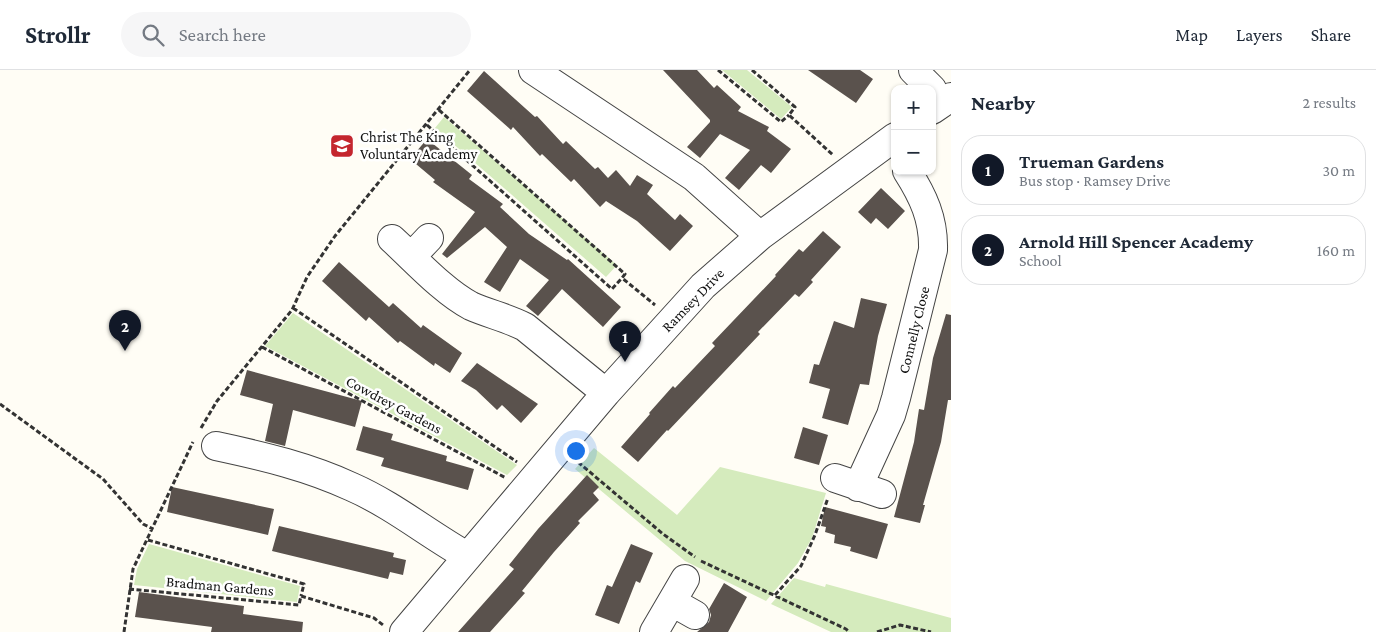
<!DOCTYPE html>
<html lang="en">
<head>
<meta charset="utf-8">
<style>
	body { margin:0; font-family:"Crimson Pro",serif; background:#f6f6f7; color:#1f2937 }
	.controls { position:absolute; right:15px; top:15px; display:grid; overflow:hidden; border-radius:10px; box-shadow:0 1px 4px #0004 }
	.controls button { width:45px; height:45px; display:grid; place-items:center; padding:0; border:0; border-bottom:1px solid #e0e1e3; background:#fff; color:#1f2937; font:25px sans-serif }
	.you { position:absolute; left:575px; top:380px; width:18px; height:18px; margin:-12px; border:4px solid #fff; border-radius:50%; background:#1a73e8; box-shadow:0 0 0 8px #1a73e833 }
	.badge { display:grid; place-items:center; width:32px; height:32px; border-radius:50%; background:#111827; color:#fff; font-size:16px; font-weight:700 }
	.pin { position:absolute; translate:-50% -41px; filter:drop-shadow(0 1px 2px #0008) }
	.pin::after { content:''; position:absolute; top:26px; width:18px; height:15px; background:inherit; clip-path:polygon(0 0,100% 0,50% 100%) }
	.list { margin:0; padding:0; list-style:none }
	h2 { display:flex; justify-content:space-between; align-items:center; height:65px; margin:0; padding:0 20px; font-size:21px }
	h2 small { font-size:16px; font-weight:400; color:#747a83 }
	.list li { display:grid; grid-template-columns:32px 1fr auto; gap:15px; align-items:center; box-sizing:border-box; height:70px; margin:0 10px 10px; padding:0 10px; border:1px solid #e0e1e3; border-radius:20px }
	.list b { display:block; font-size:19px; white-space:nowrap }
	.list p { margin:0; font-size:16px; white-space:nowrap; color:#747a83 }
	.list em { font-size:16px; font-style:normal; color:#747a83 }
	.icon { flex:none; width:28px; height:28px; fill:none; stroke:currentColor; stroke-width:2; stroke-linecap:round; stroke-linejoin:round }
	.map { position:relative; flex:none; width:951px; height:562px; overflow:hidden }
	header { display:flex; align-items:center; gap:30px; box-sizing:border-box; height:70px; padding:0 25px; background:#fff; border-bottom:1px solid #e0e1e3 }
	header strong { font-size:24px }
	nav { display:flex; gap:28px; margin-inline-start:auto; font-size:18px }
	.search { width:350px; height:45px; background:#f6f6f7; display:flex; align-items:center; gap:12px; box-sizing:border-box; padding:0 18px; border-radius:28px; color:#747a83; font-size:19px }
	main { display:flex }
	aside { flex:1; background:#fff }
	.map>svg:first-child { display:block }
	.green { fill:#d5ebbd }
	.building { fill:#5a524d }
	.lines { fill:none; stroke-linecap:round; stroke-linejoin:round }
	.minor-casing { stroke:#444; stroke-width:30 }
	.path { stroke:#333; stroke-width:3; stroke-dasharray:5 2.5; stroke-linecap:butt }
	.minor { stroke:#fff; stroke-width:28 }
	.labels { text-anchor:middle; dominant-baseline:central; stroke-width:5; stroke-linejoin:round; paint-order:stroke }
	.poi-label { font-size:15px; fill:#111; stroke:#fff; text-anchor:start }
	.street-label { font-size:15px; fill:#111; stroke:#fff }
</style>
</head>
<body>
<header>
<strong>Strollr</strong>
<div class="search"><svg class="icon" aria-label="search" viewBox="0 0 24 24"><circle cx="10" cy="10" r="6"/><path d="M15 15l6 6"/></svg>Search here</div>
<nav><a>Map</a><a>Layers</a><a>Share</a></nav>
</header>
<main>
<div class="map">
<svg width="951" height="562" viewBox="0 0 951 562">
	<rect width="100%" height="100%" fill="#fffdf5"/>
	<!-- green -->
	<path class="green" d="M 722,0 L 747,0 L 792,37 L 781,49 Z
		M 444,47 L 617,195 L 606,207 L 435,58 Z
		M 293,243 L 517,395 L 507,405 L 265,276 Z
		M 594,378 L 677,445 L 720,397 L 826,423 L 812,468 L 798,493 L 766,531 L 685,491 L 575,399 Z
		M 149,474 L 300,516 L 297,532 L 134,515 L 137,499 Z
		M 794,508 L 825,517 L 826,514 L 951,548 L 951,562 L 831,562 L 771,534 Z"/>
	<!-- building -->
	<path class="building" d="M 663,0 L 697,0 L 714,18 L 717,15 L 741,37 L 738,41 L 769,57 L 767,61 L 791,79 L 771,103 L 761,95 L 739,120 L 725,108 L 750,80 L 720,64 L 700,88 L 687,77 L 710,52 L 710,50 Z
		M 808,0 L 860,0 L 873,9 L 856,33 Z
		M 484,1 L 535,47 L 537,46 L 563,74 L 566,71 L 595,99 L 598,97 L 608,108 L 616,100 L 630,116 L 637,105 L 653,115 L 647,124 L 675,150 L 680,144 L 693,156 L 670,181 L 637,151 L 606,131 L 600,137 L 574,109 L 571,112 L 542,84 L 540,86 L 513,57 L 511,60 L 467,21 Z
		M 427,69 L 472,105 L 469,109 L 503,134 L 500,137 L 529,164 L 567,190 L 568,189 L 621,237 L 603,257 L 562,219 L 538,246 L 526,236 L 549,210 L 520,189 L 500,222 L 484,212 L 507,177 L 485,157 L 447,188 L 442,184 L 475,142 L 433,112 L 435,110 L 410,89 Z
		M 881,118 L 905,141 L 888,159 L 876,148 L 871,154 L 858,142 Z
		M 823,161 L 841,177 L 811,210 L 813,212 L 799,227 L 795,224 L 758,262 L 760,264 L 668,361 L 667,360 L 638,392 L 621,377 L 650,344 L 649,343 L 673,316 L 675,318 L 715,276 L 712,273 L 776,206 L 775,205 L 799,179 L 803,182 Z
		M 339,192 L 389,237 L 393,233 L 421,258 L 423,255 L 462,283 L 450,303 L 435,293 L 434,296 L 400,271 L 398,273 L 369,247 L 366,251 L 322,211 Z
		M 861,228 L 887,234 L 878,266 L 869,315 L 860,314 L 848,355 L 822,348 L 830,319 L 809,313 L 814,294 L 819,295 L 834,251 L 854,258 Z
		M 946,244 L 951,245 L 951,330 L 948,330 L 941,372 L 923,435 L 925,435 L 920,453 L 894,447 L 914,372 L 919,339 L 924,340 L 933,288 Z
		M 477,293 L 538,334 L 521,353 L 502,335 L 497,340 L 476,320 L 461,311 Z
		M 247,300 L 362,331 L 355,357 L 293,340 L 285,376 L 265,371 L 273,334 L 240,325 Z
		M 363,356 L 393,364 L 391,370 L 447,386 L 446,391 L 474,399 L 468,420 L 381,396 L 384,388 L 356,380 Z
		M 803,357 L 828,365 L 819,395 L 794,388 Z
		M 587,405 L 599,417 L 593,423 L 599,430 L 578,451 L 580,453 L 554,482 L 522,521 L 525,523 L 490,562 L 458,562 L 514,499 L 509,495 L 538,459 Z
		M 172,417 L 274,439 L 268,465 L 167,442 Z
		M 825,437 L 888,454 L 877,489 L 850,481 L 851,477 L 834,473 L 835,465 L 825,462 L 826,457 L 821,456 Z
		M 279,456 L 394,483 L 393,487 L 406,490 L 403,505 L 390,502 L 388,509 L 272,481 Z
		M 631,474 L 653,483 L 640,513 L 636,511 L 619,554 L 595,545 L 607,515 L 612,517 Z
		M 724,513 L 747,527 L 728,562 L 697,562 L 709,552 L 711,545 L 709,539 Z
		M 139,522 L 244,536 L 243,544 L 303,552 L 302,562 L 211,562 L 212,557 L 135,547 Z"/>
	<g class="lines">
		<defs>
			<path id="minor" d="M 533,0 L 694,107 L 760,166
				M 913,0 L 932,19
				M 932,40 L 951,27
				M 392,169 C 415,190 444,222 471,236 C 489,244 508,248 525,257 L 606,323
				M 411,187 L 429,168
				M 216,376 C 263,386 309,397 352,417 C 393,435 428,464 467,486
				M 835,408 L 882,424
				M 858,417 L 891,345 L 896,328 L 933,180 C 934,149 923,126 907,101
				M 672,532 L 695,545
				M 404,562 L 606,323 L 703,216 L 760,166 L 895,67
				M 654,562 L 685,509"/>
		</defs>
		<!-- minor casing -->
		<use href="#minor" class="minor-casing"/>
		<!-- path -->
		<path class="path" d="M 718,0 L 781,52 L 789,45
			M 752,0 L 795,37 L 789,45 L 833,85
			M 439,40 L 625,204 L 622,208 L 655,235
			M 427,55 L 612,219 L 622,208
			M 293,238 L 517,392
			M 262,277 L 506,408
			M 0,334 L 103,409 L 143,454 L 153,459
			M 201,358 L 217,331 L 292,240 L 307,207 L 335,166 L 470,0
			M 578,392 L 663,464 L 695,487
			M 148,470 L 304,514 L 301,526
			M 701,491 L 846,559 L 849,562
			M 129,519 L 299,535 L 301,526 L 374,548 L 383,555
			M 775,525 L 801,496 L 815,465 L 828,428
			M 124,562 L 133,499 L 193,372
			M 877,562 L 900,555 L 931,562"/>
		<!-- minor -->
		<use href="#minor" class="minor"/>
	</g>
	<!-- icons -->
	<defs>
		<symbol id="school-square" viewBox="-11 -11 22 22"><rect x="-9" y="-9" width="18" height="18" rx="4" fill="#c4262e" stroke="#fff"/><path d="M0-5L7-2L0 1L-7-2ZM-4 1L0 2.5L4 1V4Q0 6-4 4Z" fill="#fff"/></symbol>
	</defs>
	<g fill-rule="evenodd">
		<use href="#school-square" x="328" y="62" width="28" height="28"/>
	</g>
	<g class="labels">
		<!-- poi labels -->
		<g class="poi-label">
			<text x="360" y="67">Christ The King<tspan x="360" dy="17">Voluntary Academy</tspan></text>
		</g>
		<!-- street labels -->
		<g class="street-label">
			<text transform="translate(693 230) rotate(-46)">Ramsey Drive</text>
			<text transform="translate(914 260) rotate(-76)">Connelly Close</text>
			<text transform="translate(394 335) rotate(28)">Cowdrey Gardens</text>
			<text transform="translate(220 516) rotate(5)">Bradman Gardens</text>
		</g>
	</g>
</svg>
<div class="controls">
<button>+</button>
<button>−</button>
</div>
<div class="you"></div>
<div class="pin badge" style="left:625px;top:292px">1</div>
<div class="pin badge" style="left:125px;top:281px">2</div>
</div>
<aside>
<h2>Nearby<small>2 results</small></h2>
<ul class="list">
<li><span class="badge">1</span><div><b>Trueman Gardens</b><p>Bus stop · Ramsey Drive</p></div><em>30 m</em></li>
<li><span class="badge">2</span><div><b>Arnold Hill Spencer Academy</b><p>School</p></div><em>160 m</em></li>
</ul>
</aside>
</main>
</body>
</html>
